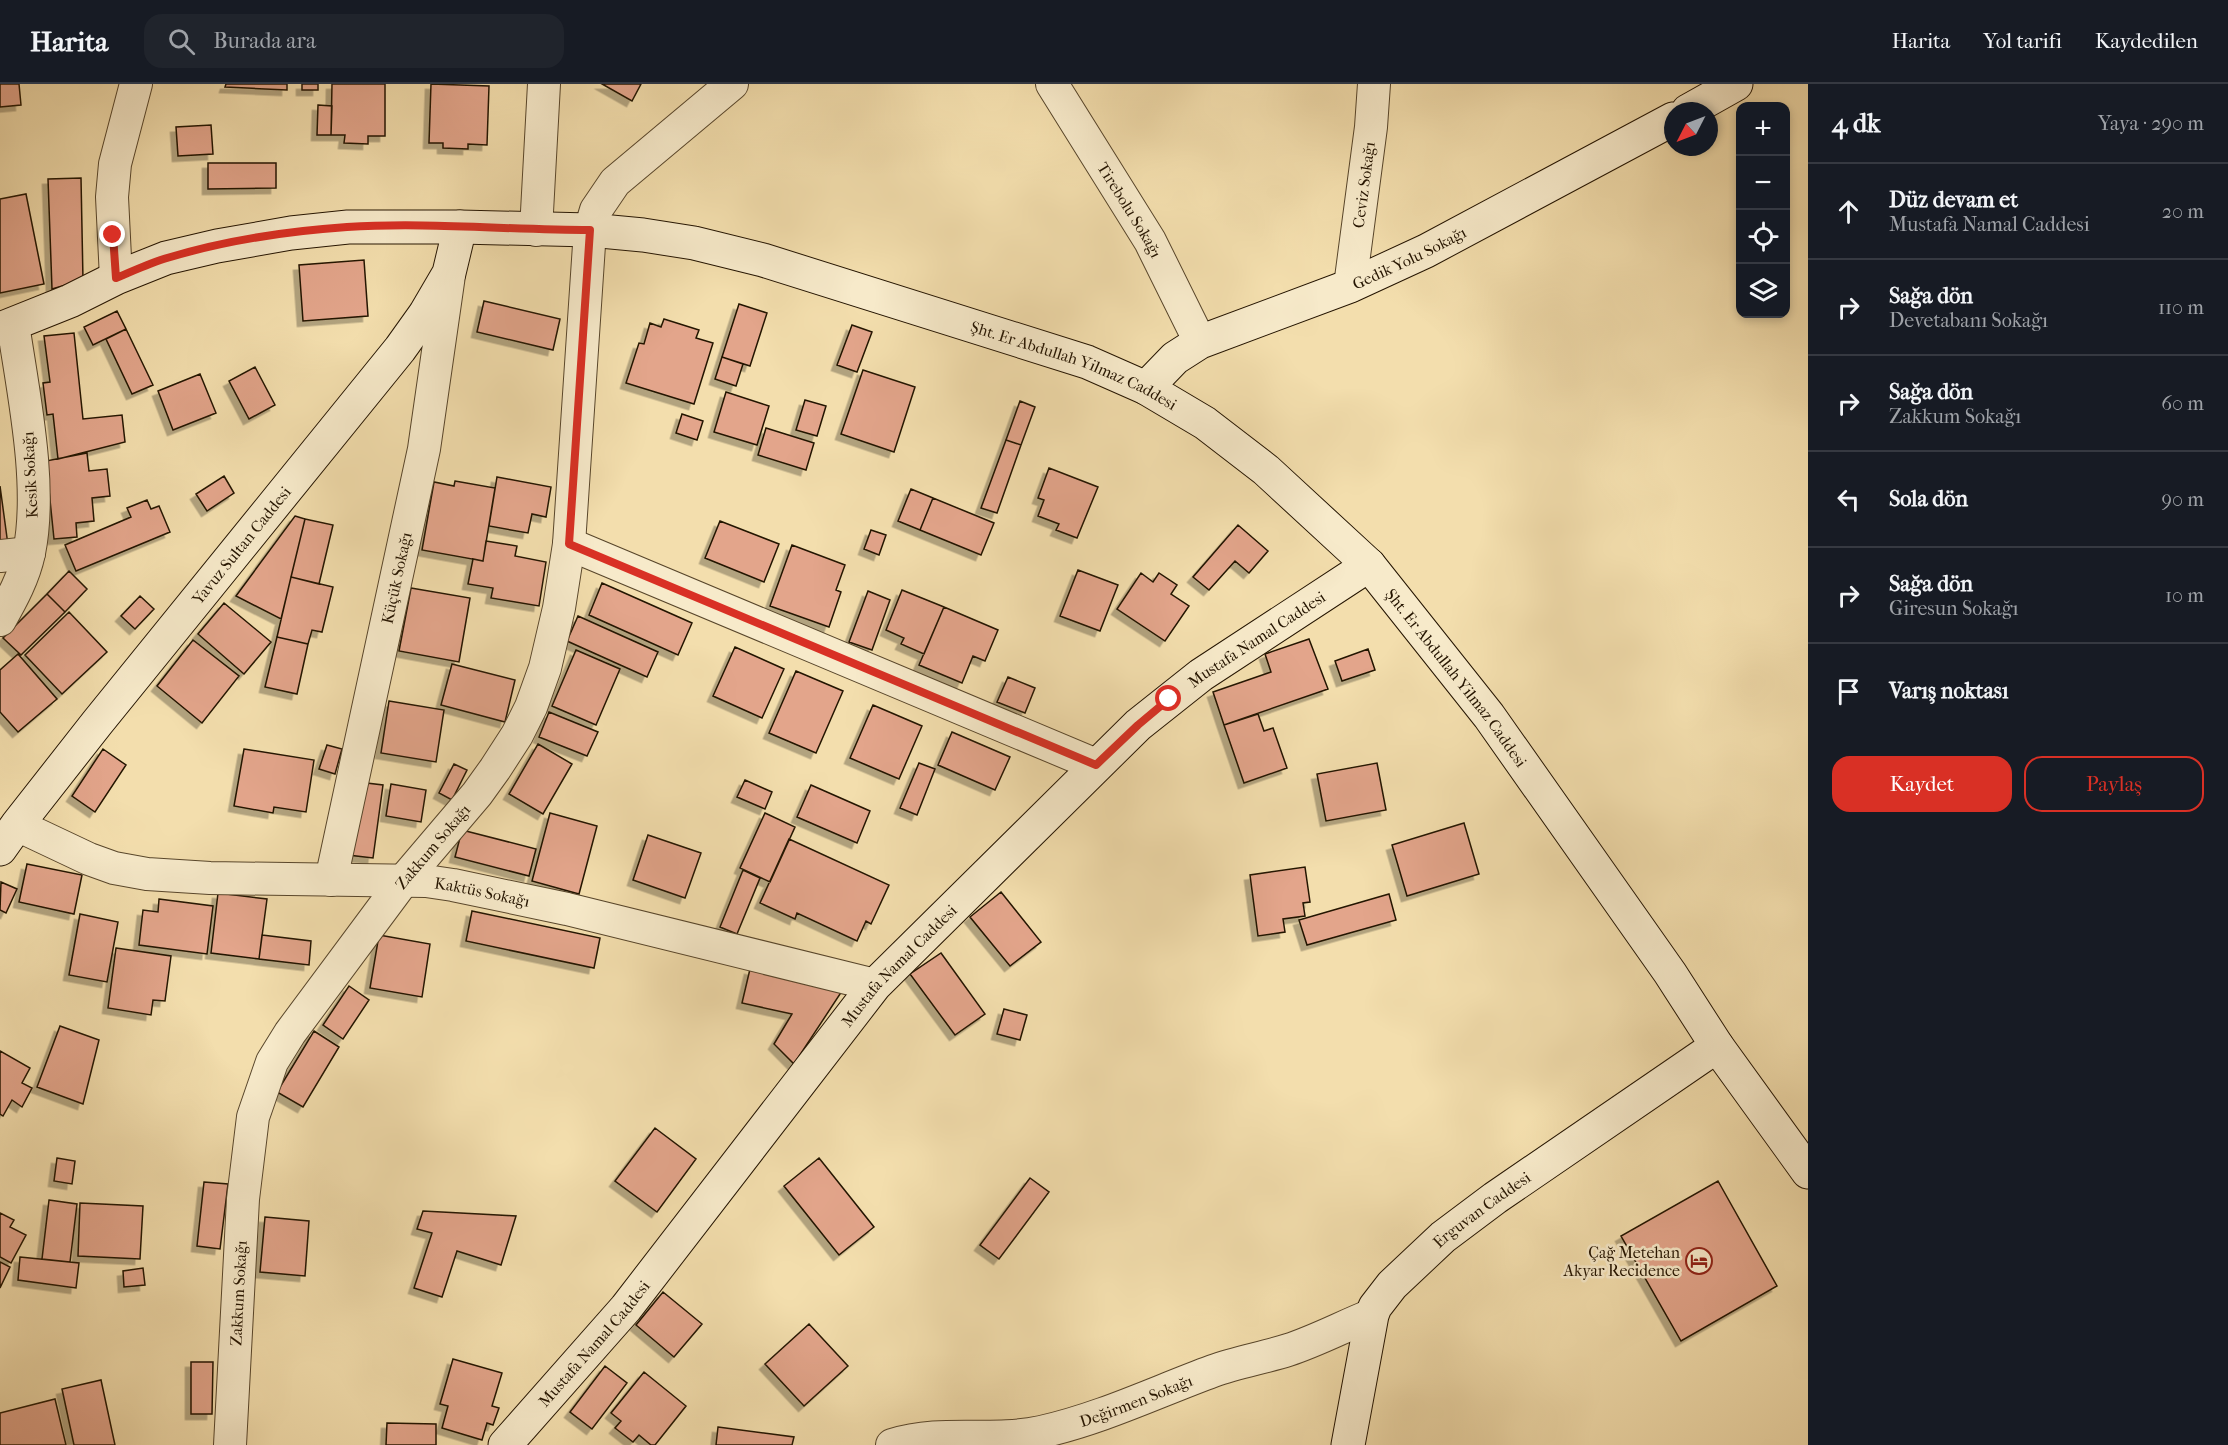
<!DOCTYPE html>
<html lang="tr">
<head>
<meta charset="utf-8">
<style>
	body { margin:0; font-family:"IM FELL French Canon",serif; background:#20242c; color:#f1f3f6 }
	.controls { position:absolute; right:18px; top:18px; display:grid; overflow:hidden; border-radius:12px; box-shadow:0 3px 9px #0003 }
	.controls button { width:54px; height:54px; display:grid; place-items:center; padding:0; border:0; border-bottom:2px solid #363941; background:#171b24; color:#f1f3f6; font:30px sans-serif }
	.compass { position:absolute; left:1664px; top:18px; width:54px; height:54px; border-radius:50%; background:#171b24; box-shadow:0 3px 9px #0003; rotate:228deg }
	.stop { position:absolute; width:18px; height:18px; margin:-14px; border:4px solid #d93025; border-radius:50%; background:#fff }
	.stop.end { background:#d93025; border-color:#fff; box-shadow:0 2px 6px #0008 }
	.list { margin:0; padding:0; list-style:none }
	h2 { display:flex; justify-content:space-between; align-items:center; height:78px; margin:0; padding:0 24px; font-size:26px }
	h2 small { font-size:20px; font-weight:400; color:#9ea1a6 }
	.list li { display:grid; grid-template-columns:39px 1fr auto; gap:18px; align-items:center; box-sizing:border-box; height:96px; padding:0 24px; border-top:2px solid #363941 }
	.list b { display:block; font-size:22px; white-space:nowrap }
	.list p { margin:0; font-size:20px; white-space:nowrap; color:#9ea1a6 }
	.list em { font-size:20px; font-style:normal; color:#9ea1a6 }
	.actions { display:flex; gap:12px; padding:18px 24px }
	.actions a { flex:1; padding:14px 0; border:2px solid #d93025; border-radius:18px; text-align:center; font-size:21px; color:#d93025 }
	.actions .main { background:#d93025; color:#fff }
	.icon { flex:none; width:33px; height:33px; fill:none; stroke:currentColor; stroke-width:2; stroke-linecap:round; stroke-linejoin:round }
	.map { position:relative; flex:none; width:1808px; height:1361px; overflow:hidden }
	header { display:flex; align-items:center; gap:36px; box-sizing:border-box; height:84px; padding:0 30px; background:#171b24; border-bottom:2px solid #363941 }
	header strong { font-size:28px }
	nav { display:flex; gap:33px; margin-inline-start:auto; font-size:21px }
	.search { width:420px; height:54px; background:#20242c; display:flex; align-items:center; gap:15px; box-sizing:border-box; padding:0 21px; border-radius:18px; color:#9ea1a6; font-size:22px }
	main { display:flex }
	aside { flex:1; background:#171b24 }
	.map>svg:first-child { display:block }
	.building { fill:#e3a58b; stroke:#241400; stroke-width:1.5; filter:url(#shadow) }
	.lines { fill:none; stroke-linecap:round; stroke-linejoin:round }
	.street-casing { stroke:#58462b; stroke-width:34 }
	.secondary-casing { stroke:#241400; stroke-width:35 }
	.street { stroke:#f7eaca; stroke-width:32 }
	.secondary { stroke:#f7eaca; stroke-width:33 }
	.route { stroke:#d93025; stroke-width:8 }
	.labels { text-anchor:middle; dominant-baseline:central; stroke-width:5; stroke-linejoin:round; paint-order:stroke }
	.street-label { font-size:16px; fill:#241400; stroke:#f7eaca }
	.poi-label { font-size:16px; fill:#241400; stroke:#f7eaca; text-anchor:end }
</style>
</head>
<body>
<header>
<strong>Harita</strong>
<div class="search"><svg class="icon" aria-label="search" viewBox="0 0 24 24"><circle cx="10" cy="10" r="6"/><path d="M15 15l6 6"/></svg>Burada ara</div>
<nav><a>Harita</a><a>Yol tarifi</a><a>Kaydedilen</a></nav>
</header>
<main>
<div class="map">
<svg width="1808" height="1361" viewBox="0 0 1808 1361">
	<defs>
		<filter id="shadow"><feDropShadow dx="-5.5" dy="5.5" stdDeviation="0" flood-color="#0004"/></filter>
	</defs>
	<rect width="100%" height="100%" fill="#f3dead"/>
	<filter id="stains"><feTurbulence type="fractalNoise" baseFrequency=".00333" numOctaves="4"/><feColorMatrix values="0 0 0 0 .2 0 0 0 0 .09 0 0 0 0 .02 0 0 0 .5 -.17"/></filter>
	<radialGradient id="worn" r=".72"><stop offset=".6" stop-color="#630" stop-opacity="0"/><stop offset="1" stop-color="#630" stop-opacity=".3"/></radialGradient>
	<!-- building -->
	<path class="building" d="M 0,0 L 19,0 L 21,21 L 0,23 Z
		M 226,0 L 287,0 L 287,6 L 225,3 Z
		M 302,0 L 318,0 L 318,6 L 302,6 Z
		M 332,0 L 385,0 L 385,52 L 368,52 L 368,60 L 344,59 L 345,51 L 331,51 Z
		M 431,0 L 489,2 L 487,61 L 468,60 L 468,65 L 443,64 L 443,59 L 429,59 Z
		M 602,0 L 641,0 L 632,17 Z
		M 318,21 L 332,22 L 331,51 L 317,51 Z
		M 211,41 L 213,70 L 178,72 L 176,43 Z
		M 208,79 L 276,79 L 276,104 L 208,105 Z
		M 81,94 L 83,196 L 52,205 L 48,95 Z
		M 26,110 L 44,200 L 0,209 L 0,115 Z
		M 364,176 L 368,232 L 303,237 L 299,181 Z
		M 484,217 L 560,235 L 553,266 L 477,248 Z
		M 739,220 L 767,229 L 750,282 L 722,273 Z
		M 117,227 L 126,245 L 93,261 L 84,243 Z
		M 664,235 L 699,246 L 696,254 L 713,259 L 694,320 L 626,299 L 639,259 L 644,260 L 650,239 L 661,243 Z
		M 852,241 L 872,248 L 857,288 L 837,281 Z
		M 126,245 L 153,301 L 132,310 L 106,255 Z
		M 74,249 L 83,335 L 122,331 L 125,358 L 58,375 L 53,330 L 47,331 L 43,299 L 50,298 L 44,252 Z
		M 722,273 L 743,280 L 736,302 L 715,295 Z
		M 255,283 L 275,321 L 249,335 L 229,297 Z
		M 863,286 L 915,303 L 894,368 L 841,350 Z
		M 200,290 L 216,329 L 173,346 L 158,307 Z
		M 726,308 L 769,322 L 757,361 L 714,348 Z
		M 805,316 L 826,322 L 817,352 L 796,346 Z
		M 1020,317 L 1035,323 L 1021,361 L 1006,356 Z
		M 682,330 L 703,337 L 697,356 L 676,349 Z
		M 766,344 L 814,359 L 806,386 L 758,371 Z
		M 1006,356 L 1021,361 L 997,429 L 981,424 Z
		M 87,369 L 89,387 L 107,385 L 110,412 L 92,414 L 94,437 L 76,439 L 77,453 L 54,455 L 46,377 Z
		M 1049,384 L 1098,403 L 1077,454 L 1056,446 L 1059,440 L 1038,432 L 1044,416 L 1038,414 Z
		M 224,392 L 234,409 L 207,427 L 196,410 Z
		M 497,393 L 551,403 L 546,433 L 532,430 L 528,449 L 489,442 Z
		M 455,397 L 495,404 L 483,477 L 422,466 L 434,398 L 454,402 Z
		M 0,402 L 8,461 L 0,462 Z
		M 911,405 L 933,414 L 920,446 L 898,437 Z
		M 933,414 L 994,439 L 981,471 L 920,446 Z
		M 147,416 L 151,425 L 159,422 L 170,448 L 76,487 L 65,461 L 131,433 L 127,424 Z
		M 295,432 L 305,435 L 281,535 L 236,512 Z
		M 305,435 L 333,441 L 319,500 L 291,493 Z
		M 720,437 L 779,460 L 764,498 L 705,474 Z
		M 1238,441 L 1268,467 L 1249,489 L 1235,477 L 1209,506 L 1193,493 Z
		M 871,446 L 886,451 L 879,471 L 864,465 Z
		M 486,457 L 517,462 L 515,472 L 546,478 L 539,522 L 491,514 L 493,504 L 468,500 L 473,475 L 483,477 Z
		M 792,461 L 845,481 L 836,506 L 841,508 L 829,543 L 770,522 Z
		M 1078,486 L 1118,501 L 1100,547 L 1060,532 Z
		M 69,487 L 87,505 L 65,528 L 47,510 Z
		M 1141,489 L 1153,498 L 1159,489 L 1177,501 L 1171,510 L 1189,522 L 1165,557 L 1117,525 Z
		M 291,493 L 333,503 L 322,548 L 312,546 L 308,560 L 277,553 Z
		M 602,499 L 692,539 L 678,571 L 589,531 Z
		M 411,504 L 470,514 L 459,578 L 399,567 Z
		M 902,506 L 944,523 L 924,570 L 901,560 L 904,554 L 886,546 Z
		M 868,507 L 890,516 L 872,566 L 849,558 Z
		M 47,510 L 65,528 L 21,571 L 3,554 Z
		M 140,512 L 154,525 L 135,545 L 121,532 Z
		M 224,519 L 271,558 L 244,590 L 198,550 Z
		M 944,523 L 998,546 L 985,577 L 973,572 L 962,599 L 919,581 Z
		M 69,528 L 107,568 L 62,610 L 25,571 Z
		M 578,532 L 658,568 L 647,593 L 567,557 Z
		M 277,553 L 308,560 L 297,610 L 265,603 Z
		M 1309,555 L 1328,605 L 1224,641 L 1213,608 L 1271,588 L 1265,570 Z
		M 193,556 L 239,592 L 202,639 L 157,602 Z
		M 735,563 L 784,585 L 762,634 L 713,612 Z
		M 1368,565 L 1375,586 L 1342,597 L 1335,577 Z
		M 576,566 L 620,585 L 596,641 L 552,622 Z
		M 18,570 L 57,615 L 18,648 L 0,628 L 0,586 Z
		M 452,580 L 515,596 L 505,638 L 441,621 Z
		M 796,587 L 843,607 L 816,669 L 769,649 Z
		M 1008,593 L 1035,604 L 1025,629 L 997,618 Z
		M 389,617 L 444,626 L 436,678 L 381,669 Z
		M 873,621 L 922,642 L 899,695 L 850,674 Z
		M 549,628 L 598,648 L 587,672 L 539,653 Z
		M 1258,630 L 1264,647 L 1273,644 L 1287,684 L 1244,699 L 1224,641 Z
		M 952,648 L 1010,673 L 995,706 L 938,681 Z
		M 538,660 L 572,680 L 543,730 L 509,710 Z
		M 327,661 L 342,665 L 335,690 L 319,685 Z
		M 103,665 L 126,681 L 95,728 L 72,712 Z
		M 244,665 L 314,676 L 306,728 L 274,723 L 273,729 L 234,722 Z
		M 919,679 L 935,685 L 917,731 L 900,724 Z
		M 1377,679 L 1386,726 L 1326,737 L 1317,690 Z
		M 454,680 L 467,686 L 452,716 L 439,709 Z
		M 745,696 L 772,708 L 765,725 L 737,713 Z
		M 358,698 L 383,701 L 373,774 L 348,771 Z
		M 391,700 L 426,706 L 421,738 L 386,732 Z
		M 811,701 L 870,727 L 857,759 L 797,733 Z
		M 550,729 L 597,742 L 579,810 L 532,797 Z
		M 765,729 L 795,743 L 770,798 L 740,784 Z
		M 1464,739 L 1479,790 L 1407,812 L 1392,761 Z
		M 462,746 L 536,765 L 529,792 L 455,773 Z
		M 648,751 L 701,769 L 685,814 L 633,796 Z
		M 789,755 L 889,801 L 871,840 L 866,837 L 857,857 L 797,829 L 795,835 L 760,819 Z
		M 27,780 L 82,791 L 74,830 L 19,818 Z
		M 1305,783 L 1310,818 L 1303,819 L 1305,832 L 1283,835 L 1285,848 L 1258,852 L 1250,791 Z
		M 743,786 L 760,794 L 737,850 L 720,843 Z
		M 1,798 L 17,805 L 6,829 L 0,826 Z
		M 1001,808 L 1041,858 L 1010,882 L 970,833 Z
		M 218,809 L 267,815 L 259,875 L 211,869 Z
		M 1389,810 L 1396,836 L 1307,861 L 1299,836 Z
		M 159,815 L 213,822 L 207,870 L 139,861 L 143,826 L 158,828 Z
		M 472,827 L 600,854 L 594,884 L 466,857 Z
		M 80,830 L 118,838 L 107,898 L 69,891 Z
		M 262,851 L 311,857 L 309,881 L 259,875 Z
		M 379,851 L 430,860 L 422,913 L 370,904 Z
		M 116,864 L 171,872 L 165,917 L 153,916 L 151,931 L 108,924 Z
		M 941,869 L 985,930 L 955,951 L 910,890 Z
		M 750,885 L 842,907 L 794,980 L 774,960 L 792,930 L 742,919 Z
		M 349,902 L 369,916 L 343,955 L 323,941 Z
		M 1004,925 L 1027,931 L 1020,956 L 997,950 Z
		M 60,942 L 99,956 L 83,1020 L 37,1003 Z
		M 314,947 L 339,963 L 303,1023 L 277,1008 Z
		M 0,967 L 30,984 L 22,999 L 32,1004 L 22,1023 L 12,1016 L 3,1032 L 0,1030 Z
		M 655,1044 L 696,1075 L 657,1128 L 615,1097 Z
		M 57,1074 L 75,1077 L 72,1100 L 54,1097 Z
		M 819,1074 L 874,1143 L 839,1171 L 784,1102 Z
		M 1030,1094 L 1049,1108 L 999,1175 L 980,1161 Z
		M 1718,1097 L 1777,1202 L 1681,1257 L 1621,1152 Z
		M 204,1098 L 228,1100 L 220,1165 L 197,1162 Z
		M 49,1116 L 77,1120 L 70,1178 L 42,1175 Z
		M 80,1119 L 143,1122 L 140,1175 L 78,1172 Z
		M 423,1127 L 516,1132 L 501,1181 L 457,1167 L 442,1213 L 414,1204 L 432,1149 L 417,1145 Z
		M 0,1129 L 14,1136 L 10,1143 L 26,1151 L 11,1179 L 0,1173 Z
		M 265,1133 L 309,1137 L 305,1192 L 260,1188 Z
		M 20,1173 L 79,1179 L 76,1204 L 18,1196 Z
		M 0,1178 L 10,1183 L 0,1204 Z
		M 143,1184 L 145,1201 L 124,1203 L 123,1187 Z
		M 663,1208 L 702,1240 L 674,1273 L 636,1241 Z
		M 809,1240 L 848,1282 L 804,1322 L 765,1280 Z
		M 453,1275 L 502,1289 L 492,1322 L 499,1324 L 493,1341 L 487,1339 L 482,1356 L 442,1344 L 448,1322 L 440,1320 Z
		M 191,1278 L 213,1278 L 212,1330 L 191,1330 Z
		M 605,1282 L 627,1299 L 592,1345 L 570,1328 Z
		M 644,1288 L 686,1322 L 655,1361 L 651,1361 L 639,1351 L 633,1358 L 615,1344 L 621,1337 L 611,1329 Z
		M 101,1296 L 115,1361 L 74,1361 L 62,1305 Z
		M 55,1315 L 66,1361 L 0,1361 L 0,1329 Z
		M 387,1339 L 436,1340 L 436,1361 L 386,1361 Z
		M 718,1343 L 794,1353 L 792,1361 L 716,1361 Z"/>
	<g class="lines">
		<defs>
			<g id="street">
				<path id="s1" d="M 1052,0 L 1150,157 L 1200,258"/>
				<path d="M 536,146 L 544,0"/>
				<path d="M 116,194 L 112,113 L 115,80 L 136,0"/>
				<path id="s2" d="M 1350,202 L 1371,43 L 1374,0"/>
				<path d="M 569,460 L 1096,681"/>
				<path d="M 0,472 L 29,469"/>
				<path d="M 0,536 C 12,515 24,493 29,469 C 43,401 23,308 13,240"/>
				<path id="s3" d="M 17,741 L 89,775 L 114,784 L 147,790 L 210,794 L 426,797 L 453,801 L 567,825 L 875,901"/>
				<path id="s4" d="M 331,796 L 424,365 L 449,191"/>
				<path id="s5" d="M 230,1361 L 243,1115 L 253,1033 L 272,978 L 290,949 L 403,797 L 477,710 L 495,685 L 517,651 L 531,623 L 545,584 L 559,524 L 569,460 L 590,146 L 596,126 L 615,98 L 732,0"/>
				<path id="s6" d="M 892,1361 C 944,1345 990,1359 1041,1348 C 1100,1335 1156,1308 1213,1287 C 1237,1278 1263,1274 1288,1266 C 1316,1257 1344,1242 1372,1231"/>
			</g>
			<g id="secondary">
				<path d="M 1688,27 L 1736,0"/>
				<path id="s7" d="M 0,245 L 70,217 L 116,194 L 166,174 L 217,162 L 291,149 L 348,143 L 460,143 L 590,146 L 643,151 L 694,159 L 763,176 L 1087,278 L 1146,304 L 1205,339 L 1266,386 L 1369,481 L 1489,632 L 1670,889 L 1717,962 L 1808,1088"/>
				<path id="s8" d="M 1146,304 L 1175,274 L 1200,258 L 1350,202 L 1426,167 L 1673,35"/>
				<path id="s9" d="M 0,765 L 17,741 L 97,639 L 400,265 L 425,230 L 449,189 L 460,143"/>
				<path id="s10" d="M 505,1361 L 626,1224 L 875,901 L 1138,641 L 1201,591 L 1369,481"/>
				<path id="s11" d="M 1348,1361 L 1372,1231 L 1375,1223 L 1392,1201 L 1443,1153 L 1495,1114 L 1717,962"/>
			</g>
		</defs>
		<!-- street casing -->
		<use href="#street" class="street-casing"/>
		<!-- secondary casing -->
		<use href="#secondary" class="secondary-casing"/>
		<!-- street -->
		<use href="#street" class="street"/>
		<!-- secondary -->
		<use href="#secondary" class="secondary"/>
	</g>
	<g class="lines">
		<!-- route -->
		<path class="route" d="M 113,151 L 116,194 C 133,187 150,179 167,174 C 223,157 289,147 347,143 C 428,138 509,146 590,146 L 569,460 L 1096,681 L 1138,641 L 1169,615"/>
	</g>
	<!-- icons -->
	<defs>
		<symbol id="hotel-ring" viewBox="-11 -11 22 22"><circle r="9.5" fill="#f7eaca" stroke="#8f2418" stroke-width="1.5"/><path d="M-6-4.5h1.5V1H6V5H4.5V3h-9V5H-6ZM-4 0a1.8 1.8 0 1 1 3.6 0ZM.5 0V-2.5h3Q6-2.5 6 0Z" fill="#8f2418"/></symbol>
	</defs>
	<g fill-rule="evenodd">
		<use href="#hotel-ring" x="1684" y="1162" width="30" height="30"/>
	</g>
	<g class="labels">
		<!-- street labels -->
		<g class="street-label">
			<text stroke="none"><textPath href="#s2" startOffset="102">Ceviz Sokağı</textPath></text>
			<text stroke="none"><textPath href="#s1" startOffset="148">Tirebolu Sokağı</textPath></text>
			<text stroke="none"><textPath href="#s8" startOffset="297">Gedik Yolu Sokağı</textPath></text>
			<text stroke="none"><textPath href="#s7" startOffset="1112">Şht. Er Abdullah Yilmaz Caddesi</textPath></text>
			<text transform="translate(30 391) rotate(-93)">Kesik Sokağı</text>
			<text stroke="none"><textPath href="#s9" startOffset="388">Yavuz Sultan Caddesi</textPath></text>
			<text stroke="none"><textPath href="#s4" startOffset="309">Küçük Sokağı</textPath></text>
			<text stroke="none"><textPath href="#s10" startOffset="1107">Mustafa Namal Caddesi</textPath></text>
			<text stroke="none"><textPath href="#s7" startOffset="1616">Şht. Er Abdullah Yilmaz Caddesi</textPath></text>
			<text stroke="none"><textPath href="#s5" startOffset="656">Zakkum Sokağı</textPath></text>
			<text stroke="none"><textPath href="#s3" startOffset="476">Kaktüs Sokağı</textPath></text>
			<text stroke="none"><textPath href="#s10" startOffset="621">Mustafa Namal Caddesi</textPath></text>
			<text stroke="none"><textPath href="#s11" startOffset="286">Erguvan Caddesi</textPath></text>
			<text stroke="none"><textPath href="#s5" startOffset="152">Zakkum Sokağı</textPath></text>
			<text stroke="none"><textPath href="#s10" startOffset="135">Mustafa Namal Caddesi</textPath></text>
			<text stroke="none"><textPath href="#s6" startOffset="250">Değirmen Sokağı</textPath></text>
		</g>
		<!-- poi labels -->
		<g class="poi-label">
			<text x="1680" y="1168">Çağ Metehan<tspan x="1680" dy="18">Akyar Recidence</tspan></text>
		</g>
	</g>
	<rect width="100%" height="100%" filter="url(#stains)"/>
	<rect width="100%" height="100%" fill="url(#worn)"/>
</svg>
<div class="controls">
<button>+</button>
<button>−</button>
<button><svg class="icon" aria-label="locate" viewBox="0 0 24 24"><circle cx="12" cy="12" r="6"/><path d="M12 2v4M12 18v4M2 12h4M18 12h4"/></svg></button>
<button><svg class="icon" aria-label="layers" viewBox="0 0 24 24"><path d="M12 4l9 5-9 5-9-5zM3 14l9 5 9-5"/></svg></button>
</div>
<svg class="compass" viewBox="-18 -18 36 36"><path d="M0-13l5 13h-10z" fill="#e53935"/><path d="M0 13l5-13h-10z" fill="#9ea1a6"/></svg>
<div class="stop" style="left:1169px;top:615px"></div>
<div class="stop end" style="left:113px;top:151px"></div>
</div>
<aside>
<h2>4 dk<small>Yaya · 290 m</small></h2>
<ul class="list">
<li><svg class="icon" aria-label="ahead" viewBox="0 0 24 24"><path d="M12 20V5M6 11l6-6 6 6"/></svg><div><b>Düz devam et</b><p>Mustafa Namal Caddesi</p></div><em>20 m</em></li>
<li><svg class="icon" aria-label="right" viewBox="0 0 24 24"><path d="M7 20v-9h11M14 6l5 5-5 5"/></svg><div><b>Sağa dön</b><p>Devetabanı Sokağı</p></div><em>110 m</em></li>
<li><svg class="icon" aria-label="right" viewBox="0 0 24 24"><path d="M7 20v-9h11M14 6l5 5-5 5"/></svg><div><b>Sağa dön</b><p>Zakkum Sokağı</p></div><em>60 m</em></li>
<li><svg class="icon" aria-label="left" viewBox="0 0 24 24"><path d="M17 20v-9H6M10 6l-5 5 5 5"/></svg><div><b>Sola dön</b></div><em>90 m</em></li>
<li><svg class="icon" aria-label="right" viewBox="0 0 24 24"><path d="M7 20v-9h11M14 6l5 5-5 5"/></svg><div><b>Sağa dön</b><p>Giresun Sokağı</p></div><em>10 m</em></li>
<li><svg class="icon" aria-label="arrive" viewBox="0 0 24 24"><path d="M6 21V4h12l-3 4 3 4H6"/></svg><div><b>Varış noktası</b></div></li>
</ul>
<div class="actions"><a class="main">Kaydet</a><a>Paylaş</a></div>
</aside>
</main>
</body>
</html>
